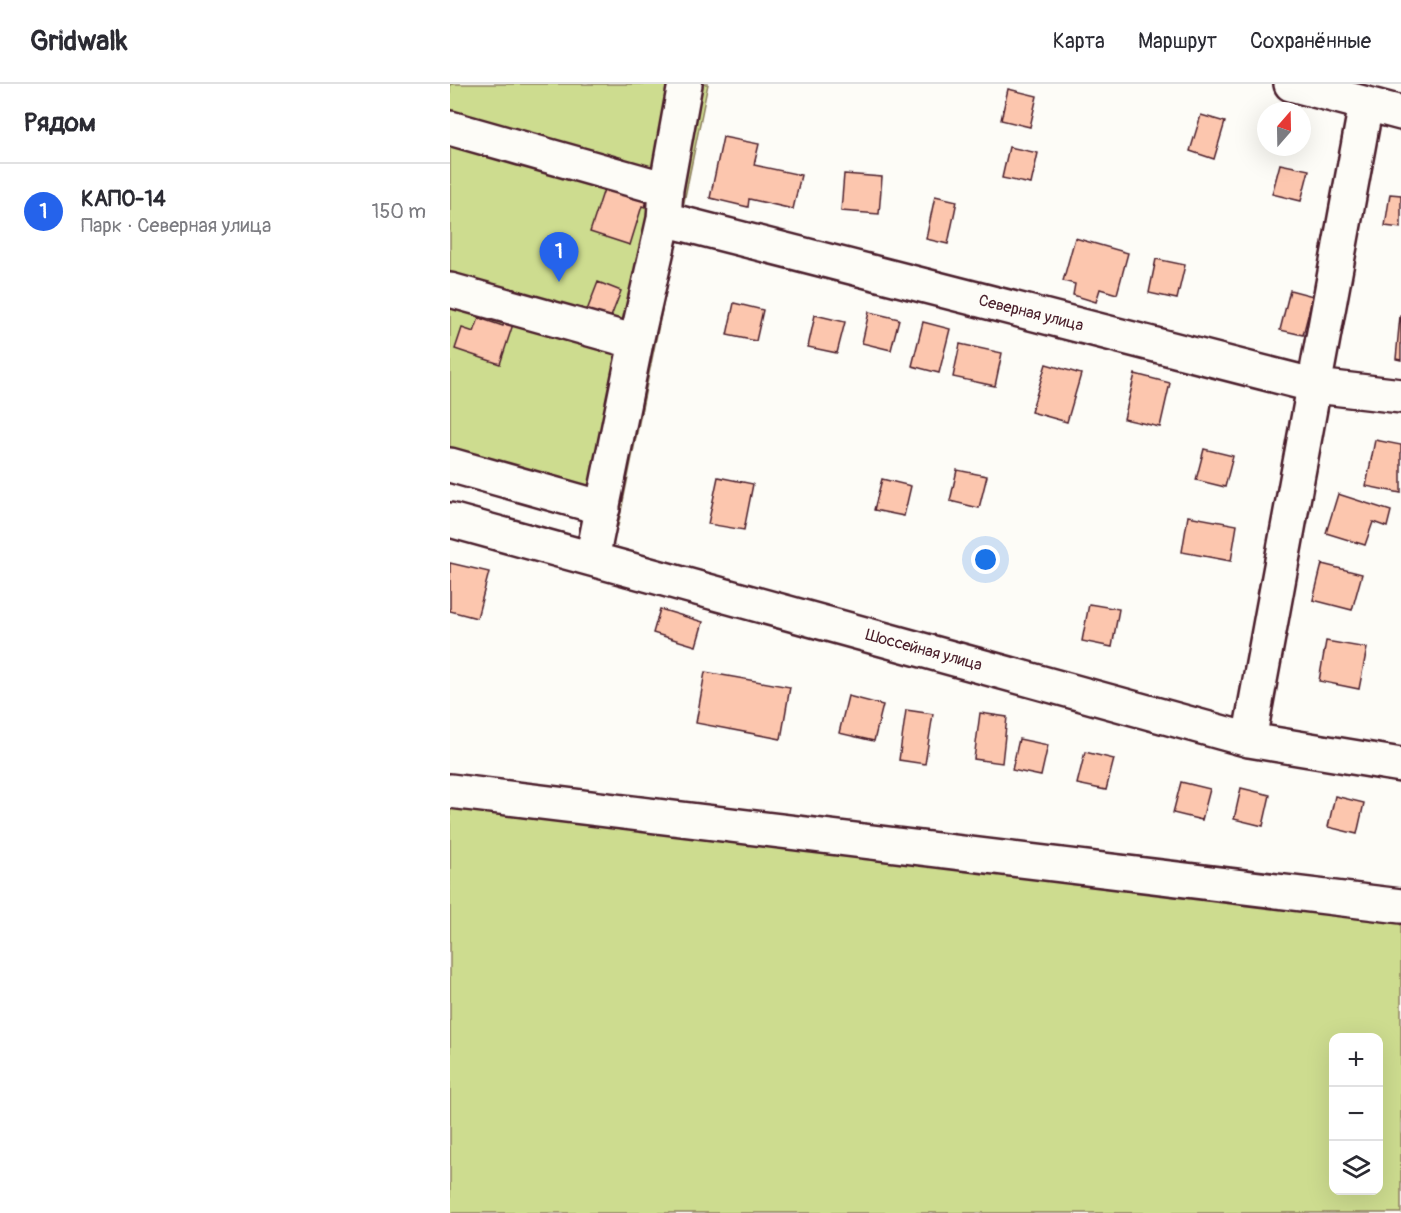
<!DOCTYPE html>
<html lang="ru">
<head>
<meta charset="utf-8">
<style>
	body { margin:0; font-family:Pangolin,sans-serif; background:#f7f7f7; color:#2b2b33 }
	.controls { position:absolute; right:18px; bottom:18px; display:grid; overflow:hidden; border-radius:12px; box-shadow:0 6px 24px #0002 }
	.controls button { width:54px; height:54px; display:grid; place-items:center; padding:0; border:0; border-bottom:2px solid #e1e1e2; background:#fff; color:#2b2b33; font:30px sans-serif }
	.compass { position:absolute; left:807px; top:18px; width:54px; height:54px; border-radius:50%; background:#fff; box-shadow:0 6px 24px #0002; rotate:20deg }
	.you { position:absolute; left:536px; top:476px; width:21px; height:21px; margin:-15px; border:4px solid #fff; border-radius:50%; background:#1a73e8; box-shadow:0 0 0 9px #1a73e833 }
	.badge { display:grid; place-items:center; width:39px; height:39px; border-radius:50%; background:#2563eb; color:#fff; font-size:20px; font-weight:700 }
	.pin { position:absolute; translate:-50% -50px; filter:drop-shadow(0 2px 3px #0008) }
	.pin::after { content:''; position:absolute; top:32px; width:21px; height:18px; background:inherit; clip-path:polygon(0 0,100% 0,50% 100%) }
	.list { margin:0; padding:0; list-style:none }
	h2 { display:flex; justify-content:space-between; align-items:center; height:78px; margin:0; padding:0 24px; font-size:26px }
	h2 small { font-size:20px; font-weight:400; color:#7c7c81 }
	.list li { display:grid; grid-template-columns:39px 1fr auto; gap:18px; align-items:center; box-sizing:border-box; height:96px; padding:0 24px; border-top:2px solid #e1e1e2 }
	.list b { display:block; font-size:22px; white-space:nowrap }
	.list p { margin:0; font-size:20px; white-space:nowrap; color:#7c7c81 }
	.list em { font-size:20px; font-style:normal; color:#7c7c81 }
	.icon { flex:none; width:33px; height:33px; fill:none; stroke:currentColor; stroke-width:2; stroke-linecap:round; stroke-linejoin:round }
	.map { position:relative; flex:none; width:951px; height:1129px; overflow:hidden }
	header { display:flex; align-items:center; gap:36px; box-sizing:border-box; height:84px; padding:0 30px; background:#fff; border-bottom:2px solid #e1e1e2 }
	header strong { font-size:28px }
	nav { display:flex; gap:33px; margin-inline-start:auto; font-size:21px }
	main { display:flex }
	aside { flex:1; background:#fff }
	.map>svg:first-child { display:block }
	.green { fill:#cddc8f; stroke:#8c7e5d; stroke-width:1.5; fill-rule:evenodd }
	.building { fill:#fcc6ae; stroke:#4a1f2b; stroke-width:1.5 }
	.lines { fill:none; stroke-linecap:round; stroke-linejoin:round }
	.minor-casing { stroke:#4a1f2b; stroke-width:38 }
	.minor { stroke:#fdfcf7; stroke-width:33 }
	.labels { text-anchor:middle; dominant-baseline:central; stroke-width:4.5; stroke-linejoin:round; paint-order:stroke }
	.street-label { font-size:16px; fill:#4a1f2b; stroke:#fdfcf7 }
</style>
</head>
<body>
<header>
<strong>Gridwalk</strong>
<nav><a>Карта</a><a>Маршрут</a><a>Сохранённые</a></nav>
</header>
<main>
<aside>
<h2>Рядом<small></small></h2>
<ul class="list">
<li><span class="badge">1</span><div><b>КАПО-14</b><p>Парк · Северная улица</p></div><em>150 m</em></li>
</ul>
</aside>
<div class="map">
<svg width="951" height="1129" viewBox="0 0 951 1129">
	<rect width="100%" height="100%" fill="#fdfcf7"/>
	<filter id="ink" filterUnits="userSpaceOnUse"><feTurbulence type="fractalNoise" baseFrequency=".0167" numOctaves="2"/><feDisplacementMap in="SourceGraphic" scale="12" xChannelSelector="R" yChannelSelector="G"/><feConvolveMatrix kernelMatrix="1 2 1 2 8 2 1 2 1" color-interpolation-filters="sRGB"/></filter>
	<g filter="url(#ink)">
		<!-- green -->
		<path class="green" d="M 0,0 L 258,0 L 168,442 L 0,396 Z
			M 0,722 L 951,832 L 951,1129 L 0,1129 ZM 884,954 L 928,954 L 928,1106 L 884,1106 Z"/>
		<!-- building -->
		<path class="building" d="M 558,5 L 587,12 L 580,43 L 551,36 Z
			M 751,31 L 775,38 L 764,75 L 740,67 Z
			M 273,53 L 309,60 L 304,81 L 351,91 L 343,125 L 299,115 L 298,123 L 260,114 Z
			M 559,63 L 588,69 L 581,100 L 552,94 Z
			M 830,80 L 859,86 L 851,117 L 822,110 Z
			M 394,90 L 432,93 L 429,130 L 391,127 Z
			M 157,96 L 199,110 L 195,123 L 192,122 L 180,161 L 140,148 Z
			M 940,110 L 951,111 L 951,144 L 935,142 Z
			M 485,112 L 507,117 L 498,160 L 476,155 Z
			M 625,154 L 678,169 L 667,210 L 650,205 L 646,218 L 623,211 L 625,200 L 613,197 Z
			M 706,175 L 735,181 L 727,215 L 699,209 Z
			M 148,198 L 171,207 L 159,238 L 136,229 Z
			M 840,206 L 863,212 L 853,251 L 830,246 Z
			M 284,219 L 313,226 L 306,257 L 277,251 Z
			M 419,228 L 449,235 L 441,266 L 412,259 Z
			M 57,231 L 65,234 L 50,280 L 5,265 L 12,244 L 24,248 L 29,234 L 53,242 Z
			M 365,231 L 395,238 L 387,269 L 358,263 Z
			M 950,232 L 951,232 L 951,276 L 946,275 Z
			M 473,238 L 500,245 L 489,289 L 462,282 Z
			M 510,260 L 552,269 L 545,302 L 503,293 Z
			M 596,280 L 631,290 L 617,338 L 581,328 Z
			M 685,290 L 720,299 L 710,343 L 674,335 Z
			M 925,356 L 951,361 L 951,409 L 916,402 Z
			M 754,365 L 783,372 L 775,403 L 746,396 Z
			M 507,386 L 537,392 L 529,424 L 500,417 Z
			M 268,393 L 303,400 L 294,446 L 258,440 Z
			M 432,395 L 461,402 L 454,432 L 424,426 Z
			M 888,410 L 941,427 L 937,443 L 923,438 L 915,461 L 876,449 Z
			M 738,432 L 787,441 L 781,477 L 732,468 Z
			M 0,479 L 39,488 L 27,534 L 0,527 Z
			M 872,480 L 912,490 L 902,526 L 863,516 Z
			M 639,520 L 669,525 L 662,563 L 632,557 Z
			M 210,525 L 253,538 L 246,562 L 203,549 Z
			M 876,557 L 917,564 L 909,605 L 869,597 Z
			M 255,588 L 340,603 L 331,655 L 246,639 Z
			M 398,612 L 433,621 L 424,657 L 389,649 Z
			M 456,626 L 483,630 L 475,680 L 449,676 Z
			M 530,629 L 557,633 L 552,679 L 524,675 Z
			M 569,655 L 598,661 L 591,692 L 562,686 Z
			M 635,668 L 664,675 L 656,706 L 627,700 Z
			M 731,698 L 760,705 L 752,736 L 723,729 Z
			M 791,704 L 820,711 L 813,742 L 784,735 Z
			M 885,712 L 914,719 L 907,750 L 878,743 Z"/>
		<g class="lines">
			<defs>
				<path id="minor" d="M 841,0 L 951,29
					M 0,44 L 216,105
					M 214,135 L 866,302 L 951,312
					M 0,206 L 186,258
					M 0,381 L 153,424
					M 0,436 L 799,656 L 951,681
					M 142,475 L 186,258 L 214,135 L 216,105 L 235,0
					M 799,656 L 916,20
					M 0,707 L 951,822"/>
			</defs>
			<!-- minor casing -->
			<use href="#minor" class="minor-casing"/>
			<!-- minor -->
			<use href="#minor" class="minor"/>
		</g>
	</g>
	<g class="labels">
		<!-- street labels -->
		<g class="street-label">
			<text transform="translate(581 229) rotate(14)">Северная улица</text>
			<text transform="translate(474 566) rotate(15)">Шоссейная улица</text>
		</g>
	</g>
</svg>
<div class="controls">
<button>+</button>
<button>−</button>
<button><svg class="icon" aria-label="layers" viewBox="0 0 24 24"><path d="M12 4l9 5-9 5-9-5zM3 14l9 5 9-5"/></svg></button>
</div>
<svg class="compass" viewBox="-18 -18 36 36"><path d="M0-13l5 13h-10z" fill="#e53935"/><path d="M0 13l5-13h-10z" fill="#7c7c81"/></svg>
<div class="you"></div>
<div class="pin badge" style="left:109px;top:198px">1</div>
</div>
</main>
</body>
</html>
